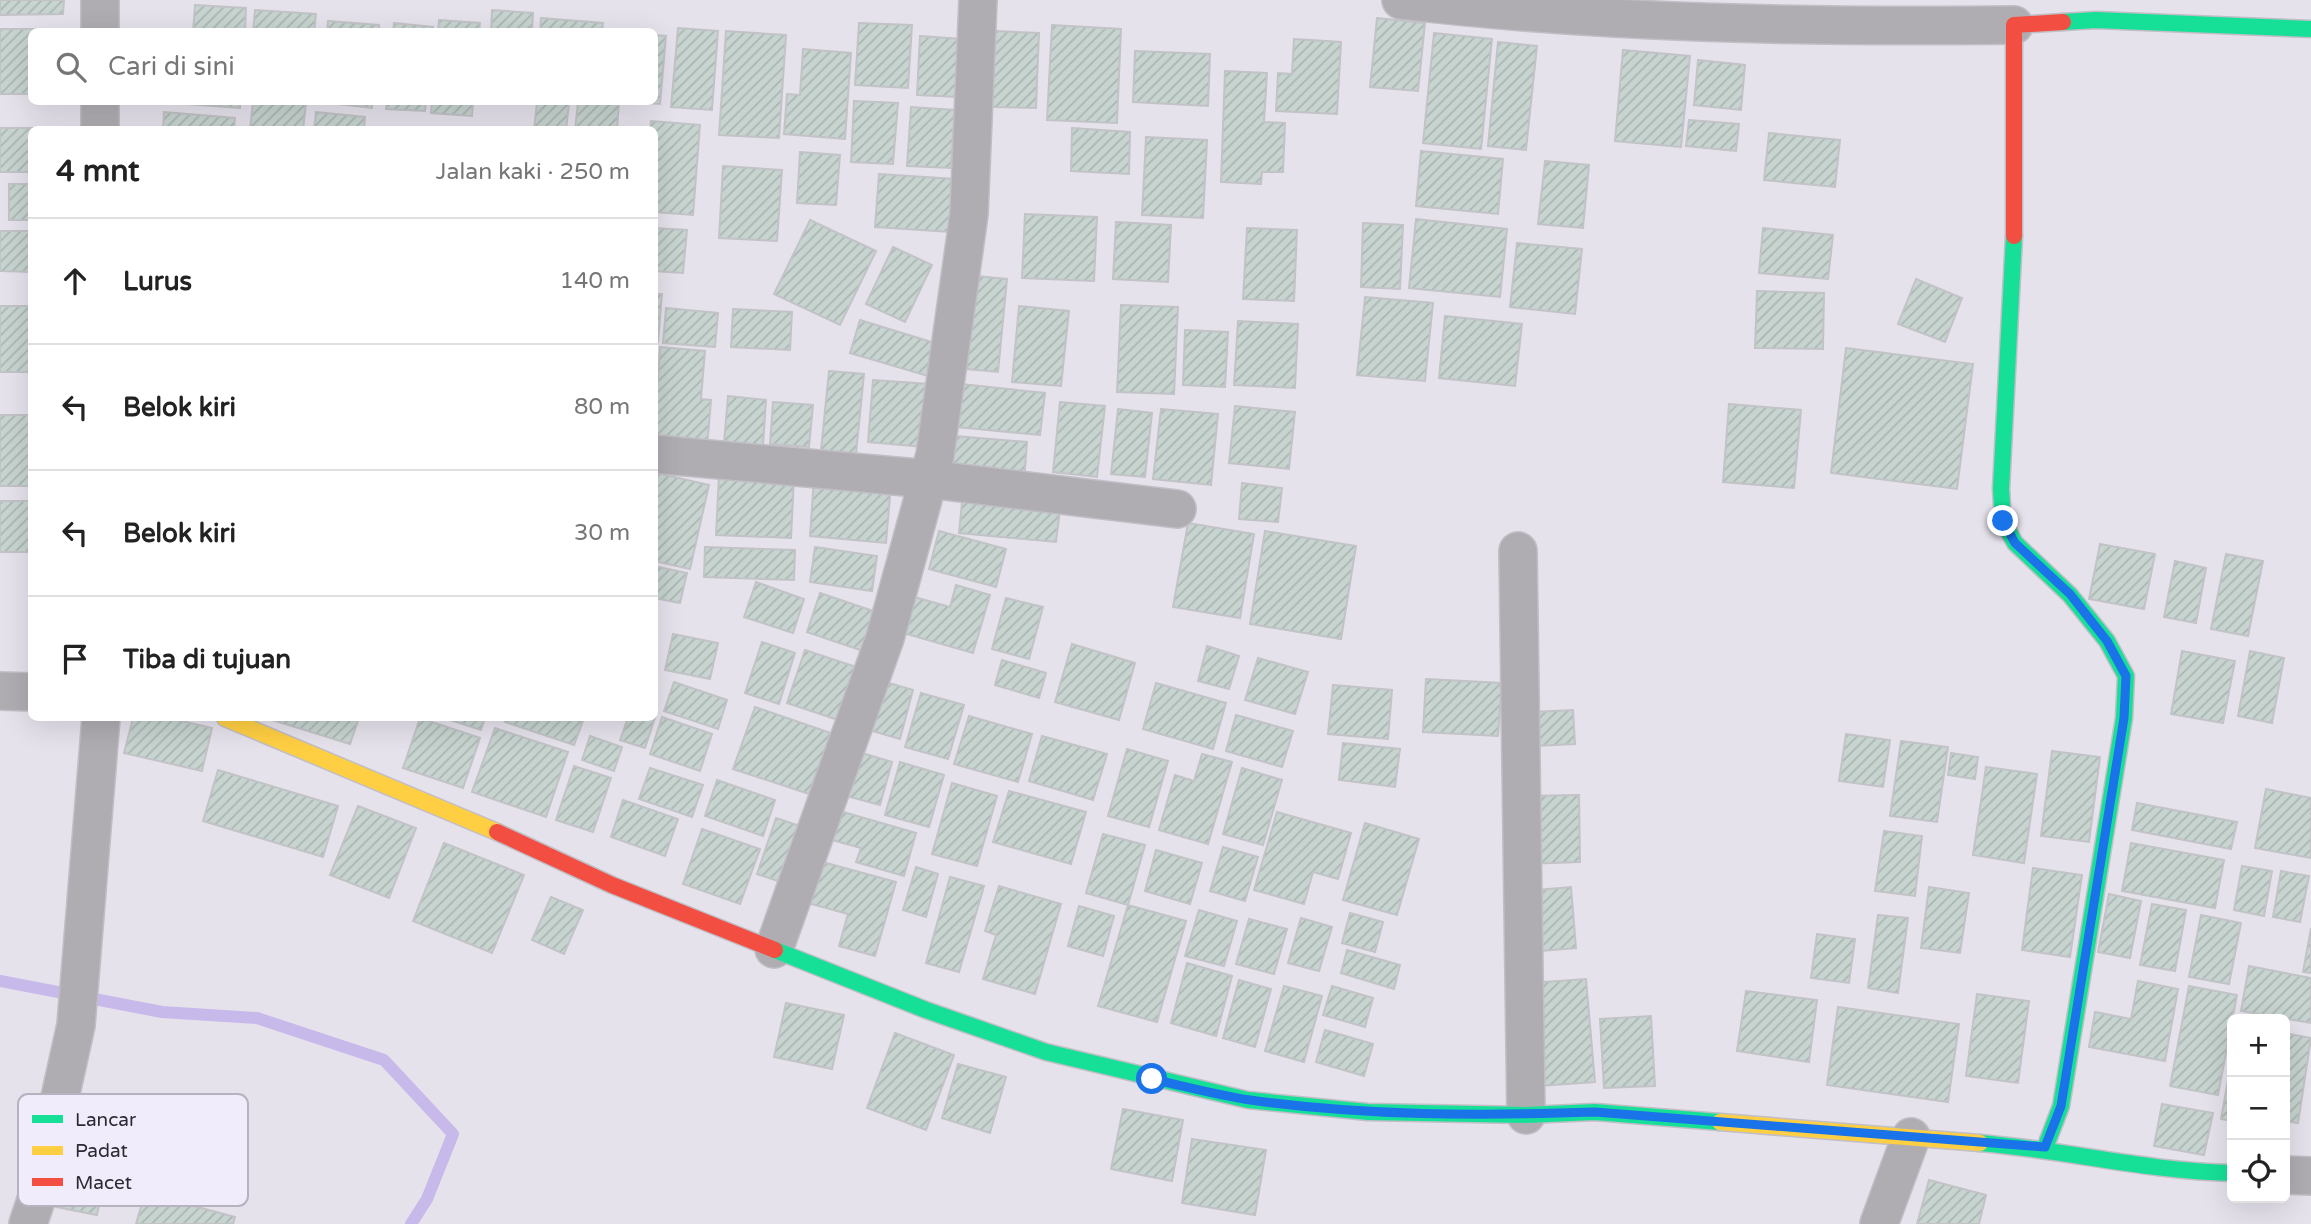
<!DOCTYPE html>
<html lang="id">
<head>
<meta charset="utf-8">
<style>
	body { margin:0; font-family:"Varela Round",sans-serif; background:#f6f6f6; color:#222 }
	.controls { position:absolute; right:21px; bottom:21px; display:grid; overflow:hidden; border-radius:10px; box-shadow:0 7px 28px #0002 }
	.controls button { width:63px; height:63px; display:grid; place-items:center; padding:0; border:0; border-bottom:2px solid #e0e0e0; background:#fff; color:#222; font:35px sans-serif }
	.stop { position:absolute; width:21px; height:21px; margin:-16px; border:5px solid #1a73e8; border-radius:50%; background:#fff }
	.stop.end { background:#1a73e8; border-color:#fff; box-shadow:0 2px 7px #0008 }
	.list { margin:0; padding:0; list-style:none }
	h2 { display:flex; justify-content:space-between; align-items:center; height:91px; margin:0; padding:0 28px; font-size:30px }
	h2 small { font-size:23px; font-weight:400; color:#767676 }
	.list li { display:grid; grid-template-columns:46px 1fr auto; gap:21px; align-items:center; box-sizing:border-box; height:126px; padding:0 28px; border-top:2px solid #e0e0e0 }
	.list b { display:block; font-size:26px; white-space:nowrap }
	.list em { font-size:23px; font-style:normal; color:#767676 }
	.icon { flex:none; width:38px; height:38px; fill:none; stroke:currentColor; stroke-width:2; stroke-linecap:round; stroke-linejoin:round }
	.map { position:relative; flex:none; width:2311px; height:1224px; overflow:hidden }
	.search { position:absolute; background:#fff; box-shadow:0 7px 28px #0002; left:28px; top:28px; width:630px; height:77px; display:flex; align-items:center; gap:18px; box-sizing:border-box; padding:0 24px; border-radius:10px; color:#767676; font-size:26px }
	.panel { position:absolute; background:#fff; box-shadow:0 7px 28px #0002; left:28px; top:126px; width:630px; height:595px; border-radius:10px }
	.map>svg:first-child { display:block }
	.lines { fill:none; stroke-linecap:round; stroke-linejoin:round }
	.stream { stroke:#c8b9eb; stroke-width:12 }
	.building { fill:url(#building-hatch); stroke:#c2c3c6; stroke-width:2 }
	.street-casing { stroke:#c1bec6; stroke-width:40 }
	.fast-casing { stroke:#c1bec6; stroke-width:19 }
	.slow-casing { stroke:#c1bec6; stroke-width:19 }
	.jam-casing { stroke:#c1bec6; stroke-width:19 }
	.street { stroke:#afadb1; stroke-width:37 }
	.fast { stroke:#16e098; stroke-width:16 }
	.slow { stroke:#ffcf43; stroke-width:16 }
	.jam { stroke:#f24e42; stroke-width:16 }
	.route { stroke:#1a73e8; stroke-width:9 }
	.key { fill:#f1ecfc; stroke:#b6b2bf; stroke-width:2 }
	.key-label { font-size:19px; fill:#2c2a30 }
</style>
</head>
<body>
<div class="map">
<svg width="2311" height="1224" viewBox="0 0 2311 1224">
	<defs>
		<pattern id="building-hatch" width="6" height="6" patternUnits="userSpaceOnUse" patternTransform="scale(1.75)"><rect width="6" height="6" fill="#c7d4d0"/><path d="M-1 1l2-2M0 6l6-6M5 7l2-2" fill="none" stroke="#abb6b3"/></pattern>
	</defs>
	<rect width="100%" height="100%" fill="#e5e2ec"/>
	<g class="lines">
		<!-- stream -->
		<path class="stream" d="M 0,981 L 162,1012 L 257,1018 L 384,1060 L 453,1134 L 427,1199 L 411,1224"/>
	</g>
	<!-- building -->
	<path class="building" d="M 0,0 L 64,0 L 63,14 L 0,15 Z
		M 195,5 L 246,8 L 245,32 L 193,32 Z
		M 255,10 L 316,14 L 314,32 L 253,32 Z
		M 492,10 L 533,13 L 532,32 L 491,32 Z
		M 541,18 L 603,23 L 602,32 L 540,32 Z
		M 1377,18 L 1425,23 L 1418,91 L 1370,87 Z
		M 439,20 L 480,23 L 479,32 L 438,32 Z
		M 328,21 L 379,25 L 379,32 L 327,32 Z
		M 394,23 L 433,27 L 432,32 L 393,32 Z
		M 859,23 L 912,25 L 908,88 L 855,85 Z
		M 1052,25 L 1121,29 L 1117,123 L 1047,120 Z
		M 678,28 L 718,31 L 712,110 L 671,107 Z
		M 0,29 L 68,29 L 32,32 L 32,94 L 0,94 Z
		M 726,31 L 786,35 L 779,138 L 719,135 Z
		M 995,31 L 1039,33 L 1036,108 L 992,107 Z
		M 1434,33 L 1492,39 L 1481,149 L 1423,143 Z
		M 654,35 L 666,36 L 660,104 L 634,102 L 654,102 Z
		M 920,36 L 962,39 L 958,97 L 917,95 Z
		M 1294,39 L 1341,42 L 1337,114 L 1276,111 L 1278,73 L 1292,74 Z
		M 1498,42 L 1537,46 L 1526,150 L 1488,146 Z
		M 803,49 L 851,53 L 845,139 L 784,134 L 787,94 L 800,95 Z
		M 1623,50 L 1690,56 L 1681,147 L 1615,141 Z
		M 1135,51 L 1210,54 L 1208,106 L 1133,102 Z
		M 1698,60 L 1745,65 L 1741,110 L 1694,105 Z
		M 1225,71 L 1267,73 L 1264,122 L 1285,123 L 1283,172 L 1262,172 L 1261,184 L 1221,182 Z
		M 854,101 L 898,103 L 893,164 L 851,162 Z
		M 159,102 L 240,102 L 240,108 Z
		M 253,102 L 306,103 L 303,130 L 250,130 Z
		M 321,102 L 372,102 L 372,108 Z
		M 387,102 L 426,102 L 425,111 L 386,109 Z
		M 432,102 L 473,102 L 472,116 L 431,113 Z
		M 537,102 L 569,104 L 566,130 L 534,130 Z
		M 578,102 L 619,102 L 617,130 L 575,130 Z
		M 911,107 L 955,110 L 951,168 L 907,166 Z
		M 164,112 L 235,118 L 234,130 L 163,130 Z
		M 316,112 L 365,117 L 364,130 L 314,130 Z
		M 1689,120 L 1739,124 L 1736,151 L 1686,146 Z
		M 651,121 L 700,125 L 693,215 L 654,212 L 654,130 L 650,130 Z
		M 0,128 L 51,128 L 32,130 L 32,172 L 0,172 Z
		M 1072,128 L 1130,132 L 1129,174 L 1071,171 Z
		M 1769,133 L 1840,140 L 1835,187 L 1764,180 Z
		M 1146,137 L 1207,140 L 1203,218 L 1142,215 Z
		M 1421,151 L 1503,159 L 1498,214 L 1416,206 Z
		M 800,152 L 840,155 L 836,205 L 797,203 Z
		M 1545,161 L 1589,165 L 1583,228 L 1538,224 Z
		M 723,166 L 782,170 L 777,241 L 719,238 Z
		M 879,174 L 955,179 L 951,232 L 875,227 Z
		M 9,184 L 32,184 L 32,220 L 9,220 Z
		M 1025,214 L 1097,217 L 1094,281 L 1022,278 Z
		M 1416,219 L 1507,229 L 1500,297 L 1409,288 Z
		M 810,220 L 876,251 L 840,325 L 774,294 Z
		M 1116,222 L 1171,225 L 1168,282 L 1113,279 Z
		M 1363,223 L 1403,225 L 1400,289 L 1361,287 Z
		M 654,228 L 687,230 L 683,273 L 654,271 Z
		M 1247,228 L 1297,230 L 1294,301 L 1243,299 Z
		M 1763,228 L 1833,235 L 1828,279 L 1759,273 Z
		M 0,231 L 32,231 L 32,272 L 0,271 Z
		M 1517,243 L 1582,249 L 1575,314 L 1510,307 Z
		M 893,247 L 932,265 L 905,322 L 866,304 Z
		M 965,275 L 1007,279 L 998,372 L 956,368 Z
		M 1916,279 L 1962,298 L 1945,342 L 1898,324 Z
		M 1757,291 L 1824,293 L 1823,349 L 1755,348 Z
		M 654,294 L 662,294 L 658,342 L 654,342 Z
		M 1365,297 L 1433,303 L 1425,381 L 1357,375 Z
		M 1121,305 L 1178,307 L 1174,394 L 1117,392 Z
		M 0,306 L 32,306 L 32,372 L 0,372 Z
		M 1019,306 L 1069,311 L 1061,386 L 1012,382 Z
		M 666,308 L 718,313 L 715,347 L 663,343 Z
		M 733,309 L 792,312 L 790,350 L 731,347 Z
		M 1445,316 L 1522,324 L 1515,386 L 1439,378 Z
		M 860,320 L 938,344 L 928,376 L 850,353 Z
		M 1238,321 L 1298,324 L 1295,388 L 1234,385 Z
		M 1185,330 L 1228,332 L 1225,387 L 1183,385 Z
		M 660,347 L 705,351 L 701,399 L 711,400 L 707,448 L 654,443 Z
		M 1846,348 L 1973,364 L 1957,489 L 1831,473 Z
		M 829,371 L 864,374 L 856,454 L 821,450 Z
		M 873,380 L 929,384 L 924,447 L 868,442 Z
		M 961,384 L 1045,393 L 1040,435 L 957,427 Z
		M 728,396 L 766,400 L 763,446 L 724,443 Z
		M 773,402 L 813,405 L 809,447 L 770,444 Z
		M 1060,402 L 1105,406 L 1097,477 L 1053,472 Z
		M 1729,404 L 1801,410 L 1794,488 L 1723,482 Z
		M 1235,406 L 1295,412 L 1289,469 L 1229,463 Z
		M 1118,409 L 1152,413 L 1145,477 L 1111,474 Z
		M 1161,409 L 1218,414 L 1211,485 L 1153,479 Z
		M 0,415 L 32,415 L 32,486 L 0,486 Z
		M 955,436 L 1027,442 L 1024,482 L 952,475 Z
		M 657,473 L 709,485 L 690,569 L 654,561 Z
		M 719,475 L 794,478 L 791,538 L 716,535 Z
		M 814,478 L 891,485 L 886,543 L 810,536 Z
		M 1242,483 L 1282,488 L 1278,522 L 1239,519 Z
		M 963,492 L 1061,502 L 1056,542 L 959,533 Z
		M 0,501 L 32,501 L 32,552 L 0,552 Z
		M 1188,523 L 1254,534 L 1240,618 L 1173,607 Z
		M 939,531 L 1006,549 L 996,587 L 929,569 Z
		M 1265,531 L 1356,546 L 1341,639 L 1250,624 Z
		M 2100,544 L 2155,554 L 2144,609 L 2089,599 Z
		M 705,547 L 795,550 L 794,580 L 704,577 Z
		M 815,547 L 877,556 L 872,591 L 810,582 Z
		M 2226,554 L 2263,561 L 2248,636 L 2211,629 Z
		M 2175,561 L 2206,568 L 2196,623 L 2164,617 Z
		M 654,566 L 687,573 L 680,603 L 654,598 Z
		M 756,582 L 804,599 L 793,633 L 744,617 Z
		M 956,585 L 990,595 L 973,653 L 900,632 L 911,596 L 950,607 Z
		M 820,593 L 876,612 L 863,651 L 807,632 Z
		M 1006,598 L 1043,607 L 1029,659 L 992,649 Z
		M 673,634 L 718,643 L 710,679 L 665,670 Z
		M 762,642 L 795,653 L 779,704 L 745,693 Z
		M 1072,644 L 1135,663 L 1119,720 L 1055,702 Z
		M 1207,646 L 1239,656 L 1229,689 L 1198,681 Z
		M 805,650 L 856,667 L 838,720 L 787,703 Z
		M 2182,651 L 2235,661 L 2223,723 L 2171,714 Z
		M 2250,651 L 2284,658 L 2272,723 L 2238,716 Z
		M 1258,658 L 1308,672 L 1295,714 L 1245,700 Z
		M 1002,660 L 1046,673 L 1039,698 L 995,685 Z
		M 1426,679 L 1502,683 L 1498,736 L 1423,732 Z
		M 882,681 L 913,690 L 900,739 L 869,730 Z
		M 674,682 L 727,700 L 718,729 L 664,711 Z
		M 1156,683 L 1226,703 L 1213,749 L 1143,729 Z
		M 1333,685 L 1392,690 L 1388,739 L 1328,734 Z
		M 921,693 L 964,705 L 948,759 L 905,747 Z
		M 755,707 L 831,733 L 809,794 L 733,769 Z
		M 1573,710 L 1575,744 L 1536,746 L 1534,712 Z
		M 1236,715 L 1293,731 L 1282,767 L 1226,751 Z
		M 969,716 L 1032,734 L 1018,782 L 954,764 Z
		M 662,717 L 712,734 L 700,771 L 650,754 Z
		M 133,718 L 169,718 L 212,728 L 202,771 L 124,753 Z
		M 266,718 L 359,718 L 350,744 Z
		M 420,718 L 480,738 L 463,788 L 403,768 Z
		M 444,718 L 485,718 L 481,730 Z
		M 507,718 L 584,718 L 574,745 L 505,722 Z
		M 628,718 L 655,718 L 645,748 L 620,740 Z
		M 495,728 L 568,752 L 546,817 L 472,792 Z
		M 1846,734 L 1890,740 L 1883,787 L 1839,781 Z
		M 590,736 L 622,747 L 614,771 L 582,760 Z
		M 1042,736 L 1107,754 L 1093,800 L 1029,781 Z
		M 1901,741 L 1948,747 L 1937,822 L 1890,816 Z
		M 1343,743 L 1400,749 L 1395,787 L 1339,780 Z
		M 1127,749 L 1168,761 L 1149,827 L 1108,816 Z
		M 852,750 L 892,762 L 880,805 L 839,794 Z
		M 2052,751 L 2100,757 L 2089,842 L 2041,836 Z
		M 1951,753 L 1978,757 L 1975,779 L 1948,775 Z
		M 1202,754 L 1232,762 L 1208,844 L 1159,830 L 1175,775 L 1194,781 Z
		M 900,762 L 944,775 L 929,827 L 885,815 Z
		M 574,766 L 611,778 L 593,832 L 556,820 Z
		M 1986,767 L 2037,774 L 2024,863 L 1973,855 Z
		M 650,768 L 703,785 L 692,817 L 639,799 Z
		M 1242,768 L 1282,780 L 1263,845 L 1223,834 Z
		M 218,770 L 338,806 L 323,857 L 203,821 Z
		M 717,780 L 775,800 L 763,836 L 705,816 Z
		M 952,783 L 997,796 L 977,866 L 932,854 Z
		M 2266,789 L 2311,798 L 2311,858 L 2255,848 Z
		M 1009,791 L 1086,812 L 1071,864 L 993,842 Z
		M 1579,795 L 1580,862 L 1526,864 L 1525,796 Z
		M 623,800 L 678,819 L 665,856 L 611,837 Z
		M 2137,803 L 2237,822 L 2231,849 L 2132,830 Z
		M 358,806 L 416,828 L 389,898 L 330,875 Z
		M 840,811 L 916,833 L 904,876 L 856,862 L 861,848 L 832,840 Z
		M 1277,812 L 1351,833 L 1338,879 L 1313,872 L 1304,904 L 1254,890 Z
		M 776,818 L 809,829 L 790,885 L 757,874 Z
		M 1365,823 L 1419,839 L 1397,915 L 1343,900 Z
		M 702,829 L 760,849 L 740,904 L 683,884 Z
		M 1884,831 L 1922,836 L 1915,896 L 1875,891 Z
		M 1103,834 L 1145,845 L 1128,905 L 1086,893 Z
		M 444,843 L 524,875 L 492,953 L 413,921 Z
		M 2131,843 L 2224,860 L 2215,908 L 2122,891 Z
		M 1223,847 L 1258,857 L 1245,901 L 1210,891 Z
		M 1156,850 L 1202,863 L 1190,904 L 1145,891 Z
		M 819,861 L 896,882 L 875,956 L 839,946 L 848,914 L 808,903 Z
		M 2242,866 L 2272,871 L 2264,916 L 2234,910 Z
		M 916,867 L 938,874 L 926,917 L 903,910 Z
		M 2033,868 L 2082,875 L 2070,957 L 2022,950 Z
		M 2281,871 L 2309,876 L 2300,922 L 2273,917 Z
		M 950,877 L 984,886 L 959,972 L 926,963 Z
		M 999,886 L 1061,904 L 1035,994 L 983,979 L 996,935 L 985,931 Z
		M 1571,887 L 1576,948 L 1529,952 L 1523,891 Z
		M 1929,887 L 1969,893 L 1960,953 L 1921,948 Z
		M 2109,894 L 2141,901 L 2130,958 L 2098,952 Z
		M 551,897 L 583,910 L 564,954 L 532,940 Z
		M 2152,904 L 2186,910 L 2175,971 L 2140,965 Z
		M 1128,905 L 1186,921 L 1157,1022 L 1098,1006 Z
		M 1079,906 L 1114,916 L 1103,956 L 1068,946 Z
		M 1199,910 L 1237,921 L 1224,966 L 1185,956 Z
		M 1350,913 L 1383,922 L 1375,952 L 1342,943 Z
		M 1878,915 L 1908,918 L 1898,993 L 1868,988 Z
		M 2201,915 L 2241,923 L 2229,984 L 2189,977 Z
		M 1301,918 L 1332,927 L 1319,971 L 1288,963 Z
		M 1249,919 L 1287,929 L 1274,974 L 1236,964 Z
		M 2311,928 L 2311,973 L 2303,972 Z
		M 1817,934 L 1855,939 L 1849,983 L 1811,978 Z
		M 1347,950 L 1400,965 L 1394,989 L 1341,973 Z
		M 1187,963 L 1232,976 L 1216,1036 L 1171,1023 Z
		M 2249,966 L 2311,978 L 2311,1023 L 2241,1011 Z
		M 1586,979 L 1595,1082 L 1539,1086 L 1531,983 Z
		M 1239,980 L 1271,989 L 1255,1047 L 1223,1038 Z
		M 2138,981 L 2178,989 L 2165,1061 L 2089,1047 L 2095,1012 L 2131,1019 Z
		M 1284,986 L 1322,996 L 1304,1062 L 1265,1051 Z
		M 1332,986 L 1373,998 L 1365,1027 L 1323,1015 Z
		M 2189,986 L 2237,995 L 2218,1095 L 2170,1086 Z
		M 1746,991 L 1817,1000 L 1809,1062 L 1737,1051 Z
		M 1977,994 L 2029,1001 L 2018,1083 L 1966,1076 Z
		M 786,1003 L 844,1015 L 832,1069 L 774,1057 Z
		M 1838,1007 L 1959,1024 L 1948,1102 L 1827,1085 Z
		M 1651,1016 L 1655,1086 L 1604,1088 L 1600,1019 Z
		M 1325,1030 L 1373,1044 L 1364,1076 L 1316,1062 Z
		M 895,1033 L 954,1055 L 926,1130 L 867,1108 Z
		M 2285,1033 L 2311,1038 L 2298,1123 L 2285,1121 Z
		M 2232,1058 L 2232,1121 L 2221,1119 Z
		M 958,1064 L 1006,1077 L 990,1133 L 942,1118 Z
		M 2162,1104 L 2213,1113 L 2204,1155 L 2154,1146 Z
		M 1123,1109 L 1183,1120 L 1172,1181 L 1111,1169 Z
		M 1192,1139 L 1266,1150 L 1255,1215 L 1182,1203 Z
		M 64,1170 L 104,1179 L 97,1215 L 56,1207 Z
		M 1929,1180 L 1986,1195 L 1979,1224 L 1917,1224 Z
		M 145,1193 L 235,1217 L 233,1224 L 136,1224 Z"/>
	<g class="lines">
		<defs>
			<path id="street" d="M 1401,0 C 1607,24 1808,27 2014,25
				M 100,32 L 100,0
				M 100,102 L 100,130
				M 654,454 L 928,479 L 1177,509
				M 1518,551 L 1526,1115
				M 0,691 L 32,692
				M 774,949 L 885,638 L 935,455 L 969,214 L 978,0
				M 2285,1175 L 2311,1176
				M 28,1224 L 40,1188 L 76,1025 L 101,718
				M 1879,1224 L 1911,1137"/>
			<path id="fast" d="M 2063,22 L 2096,20 L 2311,29
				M 2014,236 L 2001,489 L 2003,521 L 2015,543 L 2070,595 L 2107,641 L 2126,676 L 2124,718 L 2061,1106 L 2045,1148
				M 775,950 L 926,1010 L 1046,1052 L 1248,1100 L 1368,1112 L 1526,1115 L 1595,1112 L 1720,1122
				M 1980,1143 C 2065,1150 2146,1171 2232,1173"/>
			<path id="slow" d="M 225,718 L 497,832
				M 1720,1122 L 1980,1143"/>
			<path id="jam" d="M 2014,236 L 2014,25 L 2063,22
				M 497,832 L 612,885 L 775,950"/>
		</defs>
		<!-- street casing -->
		<use href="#street" class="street-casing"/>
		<!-- fast casing -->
		<use href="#fast" class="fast-casing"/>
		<!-- slow casing -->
		<use href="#slow" class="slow-casing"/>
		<!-- jam casing -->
		<use href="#jam" class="jam-casing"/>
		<!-- street -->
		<use href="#street" class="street"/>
		<!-- fast -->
		<use href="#fast" class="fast"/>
		<!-- slow -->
		<use href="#slow" class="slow"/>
		<!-- jam -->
		<use href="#jam" class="jam"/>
	</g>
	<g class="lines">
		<!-- route -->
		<path class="route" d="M 1152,1079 C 1184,1086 1217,1095 1250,1100 C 1364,1116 1480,1116 1595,1112 L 2045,1147 L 2061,1106 L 2124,718 L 2126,676 L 2107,641 L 2070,594 L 2015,543 L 2003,521"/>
	</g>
	<!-- legend -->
	<rect x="18" y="1094" width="230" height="112" rx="10" class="key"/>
	<rect x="32" y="1115" width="31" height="8" fill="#16e098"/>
	<rect x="32" y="1146" width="31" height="9" fill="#ffcf43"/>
	<rect x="32" y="1178" width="31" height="8" fill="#f24e42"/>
	<g class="key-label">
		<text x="75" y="1126">Lancar</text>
		<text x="75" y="1157">Padat</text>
		<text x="75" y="1189">Macet</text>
	</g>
</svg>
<div class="controls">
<button>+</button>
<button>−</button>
<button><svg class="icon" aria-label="locate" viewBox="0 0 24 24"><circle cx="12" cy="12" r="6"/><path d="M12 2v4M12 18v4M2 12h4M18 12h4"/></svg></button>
</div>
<div class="stop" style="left:1152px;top:1079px"></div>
<div class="stop end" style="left:2003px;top:521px"></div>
<div class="search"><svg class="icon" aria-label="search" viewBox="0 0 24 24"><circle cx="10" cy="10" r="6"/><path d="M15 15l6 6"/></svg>Cari di sini</div>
<section class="panel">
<h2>4 mnt<small>Jalan kaki · 250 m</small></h2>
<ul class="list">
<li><svg class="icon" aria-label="ahead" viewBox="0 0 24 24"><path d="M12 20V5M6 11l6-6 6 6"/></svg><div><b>Lurus</b></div><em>140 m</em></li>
<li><svg class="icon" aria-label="left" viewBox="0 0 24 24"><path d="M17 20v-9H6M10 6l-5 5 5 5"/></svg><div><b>Belok kiri</b></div><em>80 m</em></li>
<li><svg class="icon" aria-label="left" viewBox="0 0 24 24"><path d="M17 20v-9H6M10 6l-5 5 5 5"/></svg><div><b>Belok kiri</b></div><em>30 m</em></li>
<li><svg class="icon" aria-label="arrive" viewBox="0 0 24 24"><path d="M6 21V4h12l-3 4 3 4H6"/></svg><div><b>Tiba di tujuan</b></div></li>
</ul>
</section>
</div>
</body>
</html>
